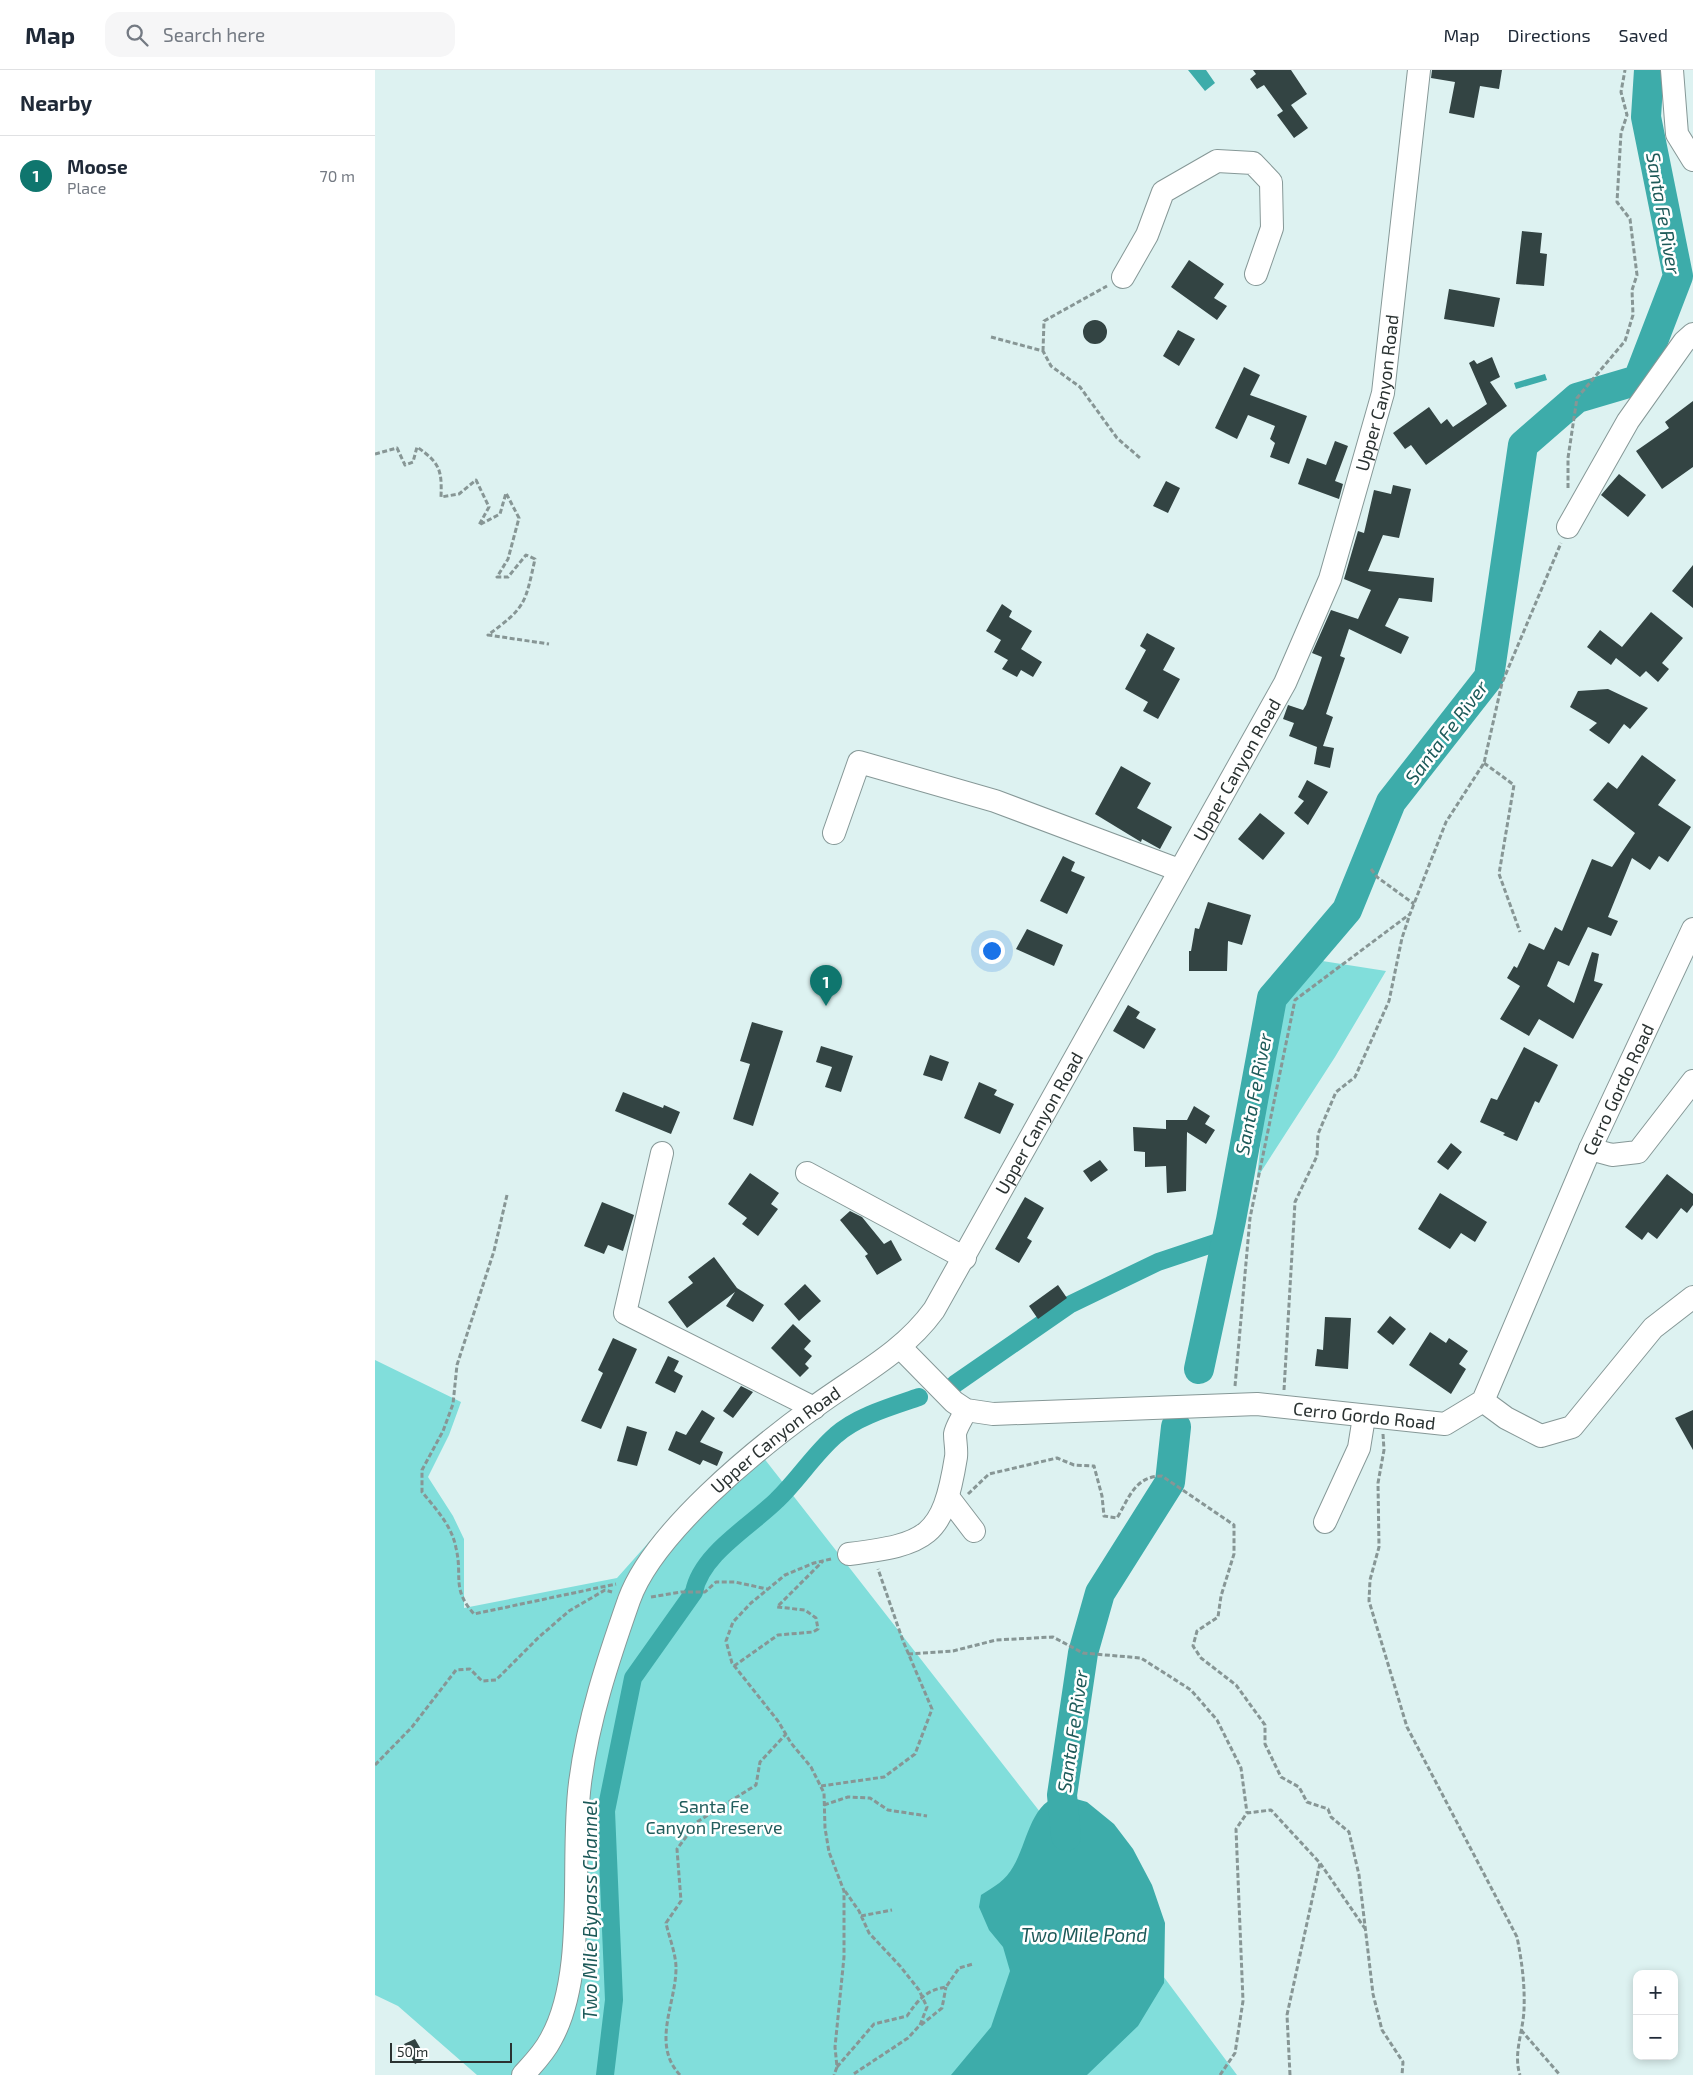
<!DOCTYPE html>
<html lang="en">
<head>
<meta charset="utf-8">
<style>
	body { margin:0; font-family:"Exo 2",sans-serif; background:#f6f6f7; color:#1f2937 }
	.controls { position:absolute; right:15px; bottom:15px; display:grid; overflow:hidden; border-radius:10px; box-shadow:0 2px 8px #0003 }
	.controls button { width:45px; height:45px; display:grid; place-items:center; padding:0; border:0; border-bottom:1px solid #e0e1e3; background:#fff; color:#1f2937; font:25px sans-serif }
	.scale { position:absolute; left:15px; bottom:12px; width:122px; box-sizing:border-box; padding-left:5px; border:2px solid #2a3231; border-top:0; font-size:14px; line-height:18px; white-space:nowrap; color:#2a3231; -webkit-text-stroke:4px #fff; paint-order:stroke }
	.you { position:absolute; left:616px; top:880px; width:18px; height:18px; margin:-12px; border:4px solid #fff; border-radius:50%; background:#1a73e8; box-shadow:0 0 0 8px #1a73e833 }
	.badge { display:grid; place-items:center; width:32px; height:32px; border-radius:50%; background:#0f766e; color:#fff; font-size:16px; font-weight:700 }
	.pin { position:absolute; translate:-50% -41px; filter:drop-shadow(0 1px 2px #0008) }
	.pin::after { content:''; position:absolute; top:26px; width:18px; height:15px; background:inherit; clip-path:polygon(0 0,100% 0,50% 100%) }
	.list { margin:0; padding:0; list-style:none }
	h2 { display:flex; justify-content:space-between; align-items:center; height:65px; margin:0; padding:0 20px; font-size:21px }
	h2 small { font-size:16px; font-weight:400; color:#747a83 }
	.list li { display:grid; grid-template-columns:32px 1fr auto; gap:15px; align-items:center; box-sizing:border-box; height:80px; padding:0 20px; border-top:1px solid #e0e1e3 }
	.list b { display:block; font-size:19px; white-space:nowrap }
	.list p { margin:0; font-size:16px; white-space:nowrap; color:#747a83 }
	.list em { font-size:16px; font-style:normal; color:#747a83 }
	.icon { flex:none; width:28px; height:28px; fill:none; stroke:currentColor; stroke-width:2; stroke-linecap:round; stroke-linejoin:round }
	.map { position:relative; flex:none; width:1318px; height:2005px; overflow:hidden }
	header { display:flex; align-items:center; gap:30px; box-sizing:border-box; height:70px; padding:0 25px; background:#fff; border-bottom:1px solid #e0e1e3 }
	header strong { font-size:24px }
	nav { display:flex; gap:28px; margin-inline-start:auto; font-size:18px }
	.search { width:350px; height:45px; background:#f6f6f7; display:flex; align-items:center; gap:12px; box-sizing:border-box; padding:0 18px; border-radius:15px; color:#747a83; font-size:19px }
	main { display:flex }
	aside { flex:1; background:#fff }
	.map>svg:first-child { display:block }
	.green { fill:#81dedb }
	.water { fill:#3dacaa }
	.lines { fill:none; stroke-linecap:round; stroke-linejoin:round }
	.canal { stroke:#3dacaa; stroke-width:18 }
	.river { stroke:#3dacaa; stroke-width:30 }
	.building { fill:#334443 }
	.minor-casing { stroke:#869897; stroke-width:24 }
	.path { stroke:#879695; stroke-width:3; stroke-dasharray:5 2.5; stroke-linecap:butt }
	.minor { stroke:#fff; stroke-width:22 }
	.labels { text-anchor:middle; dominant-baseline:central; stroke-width:5; stroke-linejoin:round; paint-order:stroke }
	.street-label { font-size:18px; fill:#2a3231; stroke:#fff }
	.park-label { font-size:18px; fill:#225e5d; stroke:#fff }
	.water-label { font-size:19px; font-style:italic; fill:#1d5a59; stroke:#fff }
</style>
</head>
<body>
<header>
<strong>Map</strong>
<div class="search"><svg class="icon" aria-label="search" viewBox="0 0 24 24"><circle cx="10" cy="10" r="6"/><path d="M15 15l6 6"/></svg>Search here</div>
<nav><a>Map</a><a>Directions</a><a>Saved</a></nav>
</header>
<main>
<aside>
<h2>Nearby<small></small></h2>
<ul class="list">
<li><span class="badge">1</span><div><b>Moose</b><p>Place</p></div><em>70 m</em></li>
</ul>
</aside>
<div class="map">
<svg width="1318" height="2005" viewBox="0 0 1318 2005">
	<rect width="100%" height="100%" fill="#ddf2f1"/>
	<!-- green -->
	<path class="green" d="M 941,890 L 1011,901 L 960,987 L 882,1108 L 893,1003 L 907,932 Z
		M 0,1290 L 86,1332 L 74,1365 L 53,1407 L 78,1446 L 89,1469 L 89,1538 L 242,1508 L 307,1435 L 381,1378 L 676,1756 L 862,2005 L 102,2005 L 23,1936 L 0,1925 Z"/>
	<!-- water -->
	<path class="water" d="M 813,0 L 831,0 L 840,13 L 830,21 Z
		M 1170,304 L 1172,310 L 1141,319 L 1139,313 Z
		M 687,1725 L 712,1732 L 739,1754 L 758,1779 L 777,1815 L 790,1853 L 789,1913 L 763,1956 L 712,2005 L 576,2005 L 616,1957 L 635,1901 L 628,1877 L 614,1860 L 604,1837 L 606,1825 C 619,1817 631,1810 638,1797 C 653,1772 655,1732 687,1725 Z"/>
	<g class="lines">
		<!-- canal -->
		<path class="canal" d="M 580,1314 L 694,1235 L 783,1192 L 852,1169
			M 230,2005 L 239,1930 L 231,1741 L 258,1608 L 319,1522 C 326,1484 376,1456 402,1430 C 423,1410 439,1384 461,1365 C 482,1346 518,1336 544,1327"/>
		<!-- river -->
		<path class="river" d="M 824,1299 L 856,1150 L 897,928 L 972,840 L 1016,732 L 1114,607 L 1148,375 L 1202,328 L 1263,310 L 1303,206 L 1271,47 L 1274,0
			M 691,1766 L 687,1725 L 708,1583 L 725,1523 L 795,1412 L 801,1357"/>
	</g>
	<!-- building -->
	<path class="building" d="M 878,0 L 916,0 L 932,24 L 916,35 L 933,58 L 919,68 L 902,45 L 908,41 L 889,15 L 882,19 L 875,9 L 881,4 Z
		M 1057,0 L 1127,0 L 1124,19 L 1105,16 L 1099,48 L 1074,43 L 1080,12 L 1056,8 Z
		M 1147,161 L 1167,163 L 1165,183 L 1172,184 L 1169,216 L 1141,214 Z
		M 814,190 L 849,214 L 839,228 L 852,236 L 842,250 L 796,217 Z
		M 1074,219 L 1125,228 L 1119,257 L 1069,249 Z
		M708 262a12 12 0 1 1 24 0a12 12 0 1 1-24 0Z
		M 803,260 L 820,269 L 804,296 L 788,286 Z
		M 1117,287 L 1125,307 L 1115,312 L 1132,336 L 1051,395 L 1036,375 L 1030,379 L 1018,363 L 1054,337 L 1066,354 L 1072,349 L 1078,357 L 1112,334 L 1094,293 L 1099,290 L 1102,294 Z
		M 869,297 L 885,305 L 875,325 L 932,346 L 914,394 L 895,387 L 900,373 L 895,369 L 900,356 L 873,345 L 862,369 L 840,358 Z
		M 1318,331 L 1318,397 L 1287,419 L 1261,381 L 1294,358 L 1290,352 Z
		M 960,371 L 973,376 L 960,411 L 968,414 L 964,429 L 923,414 L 932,388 L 951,395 Z
		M 1244,404 L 1271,425 L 1253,447 L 1226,425 Z
		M 791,411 L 805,418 L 793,443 L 778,436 Z
		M 1018,415 L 1036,419 L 1024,468 L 1008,465 L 993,501 L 1059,508 L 1057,532 L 1024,528 L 1010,556 L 1034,567 L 1026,584 L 974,559 L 965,586 L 970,588 L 951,644 L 958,647 L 948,676 L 959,678 L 955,698 L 939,694 L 942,677 L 914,666 L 919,653 L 908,649 L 913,635 L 928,640 L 931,635 L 947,587 L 937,583 L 956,540 L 983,549 L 996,520 L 969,509 L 983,461 L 989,463 L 999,420 L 1016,424 Z
		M 1318,495 L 1318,538 L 1297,521 Z
		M 627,534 L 637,541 L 634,547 L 657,561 L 646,579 L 667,592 L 658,607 L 646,600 L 642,607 L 627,599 L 633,590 L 619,582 L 626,570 L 611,561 Z
		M 1276,542 L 1308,568 L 1287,593 L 1294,599 L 1283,612 L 1271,601 L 1265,607 L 1241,588 L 1236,595 L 1212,577 L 1225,560 L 1247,577 Z
		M 772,563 L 800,578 L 788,600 L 805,609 L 783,649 L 768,641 L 773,632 L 750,619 L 771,580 L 765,576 Z
		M 1233,619 L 1273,638 L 1255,659 L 1249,654 L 1234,674 L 1214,660 L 1222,653 L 1195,637 L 1203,621 Z
		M 1267,685 L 1301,710 L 1283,735 L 1316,757 L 1293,792 L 1284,786 L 1275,800 L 1257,788 L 1233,847 L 1243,851 L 1236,866 L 1213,857 L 1194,896 L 1183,891 L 1172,916 L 1199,933 L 1217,882 L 1224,884 L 1219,911 L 1228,914 L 1198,969 L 1164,949 L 1154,966 L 1125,949 L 1145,916 L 1132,908 L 1139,896 L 1142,898 L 1154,873 L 1169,880 L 1180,857 L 1187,861 L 1217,789 L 1237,797 L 1260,763 L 1218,730 L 1233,712 L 1242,719 Z
		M 746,696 L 776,713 L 762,738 L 797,757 L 785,779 L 767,769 L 766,772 L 720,744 Z
		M 932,710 L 953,722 L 933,755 L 919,743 L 929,731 L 923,727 Z
		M 885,743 L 910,763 L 888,790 L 863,769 Z
		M 688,786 L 700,792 L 696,801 L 710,807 L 692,844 L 665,831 Z
		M 833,832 L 876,845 L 867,875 L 853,871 L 852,901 L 814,901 L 814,881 L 816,881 L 820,858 L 824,859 Z
		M 652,859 L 688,875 L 679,896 L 641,879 Z
		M 753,935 L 765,942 L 761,948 L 781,959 L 769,979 L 738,961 Z
		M 377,952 L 408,961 L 378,1056 L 358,1049 L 375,994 L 365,991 Z
		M 446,976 L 478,986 L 466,1022 L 450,1017 L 457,997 L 441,992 Z
		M 1149,977 L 1183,995 L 1164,1033 L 1160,1031 L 1142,1071 L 1128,1065 L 1130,1063 L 1105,1052 L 1116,1028 L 1122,1030 Z
		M 555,985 L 574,992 L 567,1011 L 548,1005 Z
		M 604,1012 L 622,1020 L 619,1025 L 639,1034 L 625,1064 L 589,1048 Z
		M 248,1022 L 288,1038 L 289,1035 L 305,1042 L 296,1064 L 240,1041 Z
		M 819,1036 L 835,1046 L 830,1054 L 840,1060 L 831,1074 L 812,1062 L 811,1121 L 792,1123 L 791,1096 L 770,1097 L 770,1082 L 759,1081 L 758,1057 L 791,1059 L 791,1050 L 812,1050 Z
		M 1076,1073 L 1087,1082 L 1073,1100 L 1062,1092 Z
		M 725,1090 L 733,1100 L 716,1112 L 708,1101 Z
		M 375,1103 L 404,1123 L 396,1134 L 403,1139 L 383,1166 L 367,1154 L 372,1148 L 353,1134 Z
		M 1292,1104 L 1318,1124 L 1318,1135 L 1312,1143 L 1306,1138 L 1282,1169 L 1273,1162 L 1267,1170 L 1250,1157 Z
		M 1065,1123 L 1112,1152 L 1100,1172 L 1086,1163 L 1075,1179 L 1043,1159 Z
		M 650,1127 L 669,1138 L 652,1168 L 657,1171 L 644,1193 L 620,1179 Z
		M 227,1132 L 259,1145 L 248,1181 L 233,1175 L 229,1184 L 209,1176 Z
		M 475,1141 L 487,1147 L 509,1174 L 516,1170 L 527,1190 L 502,1205 L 490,1186 L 493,1184 L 465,1150 Z
		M 339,1187 L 362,1218 L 389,1235 L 378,1252 L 351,1236 L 360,1222 L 312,1258 L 293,1232 L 318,1213 L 313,1207 Z
		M 430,1214 L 446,1231 L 424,1251 L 409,1234 Z
		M 683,1215 L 692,1228 L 663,1249 L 654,1236 Z
		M 1015,1246 L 1031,1259 L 1018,1275 L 1002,1262 Z
		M 950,1247 L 976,1248 L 973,1299 L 940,1296 L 942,1279 L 948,1280 Z
		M 418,1254 L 436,1271 L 429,1279 L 437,1286 L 430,1294 L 434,1298 L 425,1307 L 396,1278 Z
		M 1055,1262 L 1071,1273 L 1074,1268 L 1093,1281 L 1084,1294 L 1091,1299 L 1076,1324 L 1034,1295 Z
		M 238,1268 L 262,1279 L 226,1359 L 206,1351 L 228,1303 L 223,1300 Z
		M 293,1286 L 304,1291 L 299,1301 L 308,1306 L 300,1323 L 280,1313 Z
		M 366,1316 L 378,1322 L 358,1348 L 348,1341 Z
		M 327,1340 L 340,1348 L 325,1372 L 348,1382 L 342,1396 L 328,1390 L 325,1395 L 293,1380 L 301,1361 L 311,1365 Z
		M 1318,1340 L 1318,1380 L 1300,1348 Z
		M 252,1356 L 272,1362 L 262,1396 L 242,1391 Z
		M 40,1969 L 51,1988 L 40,1994 L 29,1974 Z"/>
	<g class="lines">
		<defs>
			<g id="minor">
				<path d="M 1297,0 L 1302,64 L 1318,90"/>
				<path d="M 748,207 L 772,165 L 788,122 L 842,91 L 878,93 L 896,112 L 897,158 L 881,204"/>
				<path d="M 1193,457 L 1253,351 L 1309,272 L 1318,264"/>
				<path d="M 459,763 L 484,692 L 620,731 L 804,800"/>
				<path d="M 1215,1079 L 1237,1085 L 1263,1082 L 1318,1011"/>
				<path d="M 287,1083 L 250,1243 L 439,1338"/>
				<path d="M 432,1103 L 590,1188"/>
				<path id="s1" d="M 525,1277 L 579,1332 L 591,1340 L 618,1344 L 882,1334 L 1070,1354 L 1108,1331 L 1215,1079 L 1318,859"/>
				<path d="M 1108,1331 L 1131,1348 L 1166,1366 L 1197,1357 L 1278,1258 L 1318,1227"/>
				<path d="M 573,1427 L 599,1461"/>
				<path d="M 950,1452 L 984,1378 L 989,1347"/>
				<path d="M 474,1484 C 552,1474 568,1468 581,1387 C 582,1380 580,1372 580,1364 C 581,1357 588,1347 591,1340"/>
				<path id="s2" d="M 148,2005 C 158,1994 169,1983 176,1969 C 213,1903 195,1789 205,1713 C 213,1650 233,1590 254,1530 C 278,1463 380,1380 438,1338 C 481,1306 527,1284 559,1240 L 910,613 L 955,509 L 1008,323 L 1044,0"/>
			</g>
		</defs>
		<!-- minor casing -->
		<use href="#minor" class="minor-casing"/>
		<!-- path -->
		<path class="path" d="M 616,267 L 668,281 L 676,296 L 705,317 L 742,368 L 765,388
			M 668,281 L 669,251 L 732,216
			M 0,384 L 22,378 L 30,395 L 38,392 L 42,377 C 65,393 67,400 66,427 L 84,424 L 101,410 L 114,437 L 104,455 L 125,444 L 131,423 L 144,448 L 133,489 L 122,507 L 133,507 L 151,485 L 160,489 C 150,534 151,537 113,565 L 174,574
			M 1193,418 L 1193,388 L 1202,328 L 1250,271 L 1258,245 L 1257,220 L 1262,205 L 1255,149 L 1242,132 L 1246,63 L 1252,45 L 1246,22 L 1250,0
			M 1109,693 L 1139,715 L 1124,804 L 1145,862
			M 996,799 L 1002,807 L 1039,834
			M 132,1125 L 119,1181 L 82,1295 L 78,1334 L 68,1361 L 47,1400 L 47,1422 C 61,1439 77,1456 81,1478 C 88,1507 76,1518 99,1544 L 241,1514
			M 860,1316 L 875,1148 L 920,930 L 1035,844 L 1071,752 L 1109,693 L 1127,613 L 1186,473
			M 909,1320 L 920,1132 L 942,1086 L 943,1064 L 961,1022 L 980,1007 L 1014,931 L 1027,868 L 1035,844
			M 1008,1364 L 1009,1380 L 1003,1413 L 1004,1477 L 995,1510 L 994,1531 L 1032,1657 L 1142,1867 C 1147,1892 1150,1915 1149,1940 C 1148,1962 1138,1984 1145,2005
			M 593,1424 L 614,1404 L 682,1388 L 699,1395 L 719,1396 L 727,1426 L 729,1446 L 742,1448 C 754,1428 760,1406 787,1406 L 859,1455 L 859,1484 L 846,1526 L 843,1547 L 822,1561 L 818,1576 L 826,1588 L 861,1615 L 890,1655 L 890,1674 L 906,1707 L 924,1717 L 932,1732 L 953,1739 L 956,1747 L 974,1762 L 984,1805 L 998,1924 L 1007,1960 L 1028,1992 L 1027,2005
			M 456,1489 L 439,1493 L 410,1505 L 376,1533 L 358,1552 L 351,1571 L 357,1593 L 403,1651 L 416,1673 L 436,1697 L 449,1723 L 450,1758 L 454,1782 L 469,1821 L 469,1887 L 460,1977 L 462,1997 L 459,2005
			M 276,1527 L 306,1522 L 330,1522 L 341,1512 L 360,1512 L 392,1519
			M 533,1584 L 578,1581 L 621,1570 L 678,1567 L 708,1583 L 766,1588 L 816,1620 L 842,1650 L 866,1698 L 872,1743
			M 359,1596 L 403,1565 L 438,1562 L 443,1559 L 441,1548 L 430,1540 L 402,1537 L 448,1491
			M 0,1695 L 37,1657 L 81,1600 L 95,1599 L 107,1611 L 121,1610 L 164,1567 L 194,1541 L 230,1520 L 237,1522
			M 446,1716 L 509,1707 L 540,1684 L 557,1639 L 528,1571 L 503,1499
			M 449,1735 L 473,1727 L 495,1728 L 513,1740 L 552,1746
			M 470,1821 L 484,1841 L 494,1863 L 525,1896 L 544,1920 L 552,1937 L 545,1955 L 533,1968 L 477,2005
			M 486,1846 L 517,1840
			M 546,1955 L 567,1938 L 571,1917
			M 1146,1960 L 1185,2005
			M 462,1997 L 499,1954 L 532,1946 C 543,1930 551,1920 571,1917 L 584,1898 L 598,1894
			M 305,2005 C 276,1974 301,1934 301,1898 C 301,1884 294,1867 291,1853 L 306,1831 L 302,1779 L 322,1752 L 381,1715 L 385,1692 L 411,1664
			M 845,2005 L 860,1983 L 868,1931 L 861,1759 L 872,1743 L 896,1740 L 945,1793 L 991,1860
			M 915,2005 L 912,1945 L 945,1793"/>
		<!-- minor -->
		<use href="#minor" class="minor"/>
	</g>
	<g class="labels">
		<!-- street labels -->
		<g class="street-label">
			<text stroke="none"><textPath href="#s2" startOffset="1945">Upper Canyon Road</textPath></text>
			<text stroke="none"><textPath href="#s2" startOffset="1540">Upper Canyon Road</textPath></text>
			<text stroke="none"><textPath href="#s1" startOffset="956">Cerro Gordo Road</textPath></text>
			<text stroke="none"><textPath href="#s2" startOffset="1135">Upper Canyon Road</textPath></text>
			<text stroke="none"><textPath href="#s1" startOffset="491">Cerro Gordo Road</textPath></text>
			<text stroke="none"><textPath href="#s2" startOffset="715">Upper Canyon Road</textPath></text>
		</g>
		<!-- park labels -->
		<g class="park-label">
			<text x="339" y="1736">Santa Fe<tspan x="339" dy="21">Canyon Preserve</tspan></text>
		</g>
		<!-- water labels -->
		<g class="water-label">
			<text transform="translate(1289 143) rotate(80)">Santa Fe River</text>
			<text transform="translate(1071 662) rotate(-53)">Santa Fe River</text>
			<text transform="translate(878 1024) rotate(-79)">Santa Fe River</text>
			<text transform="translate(697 1661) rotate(-82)">Santa Fe River</text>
			<text transform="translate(214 1840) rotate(-90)">Two Mile Bypass Channel</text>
			<text x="709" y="1864">Two Mile Pond</text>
		</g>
	</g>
</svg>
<div class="controls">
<button>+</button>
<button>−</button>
</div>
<div class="scale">50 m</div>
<div class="you"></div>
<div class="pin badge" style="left:451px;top:936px">1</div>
</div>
</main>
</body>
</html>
